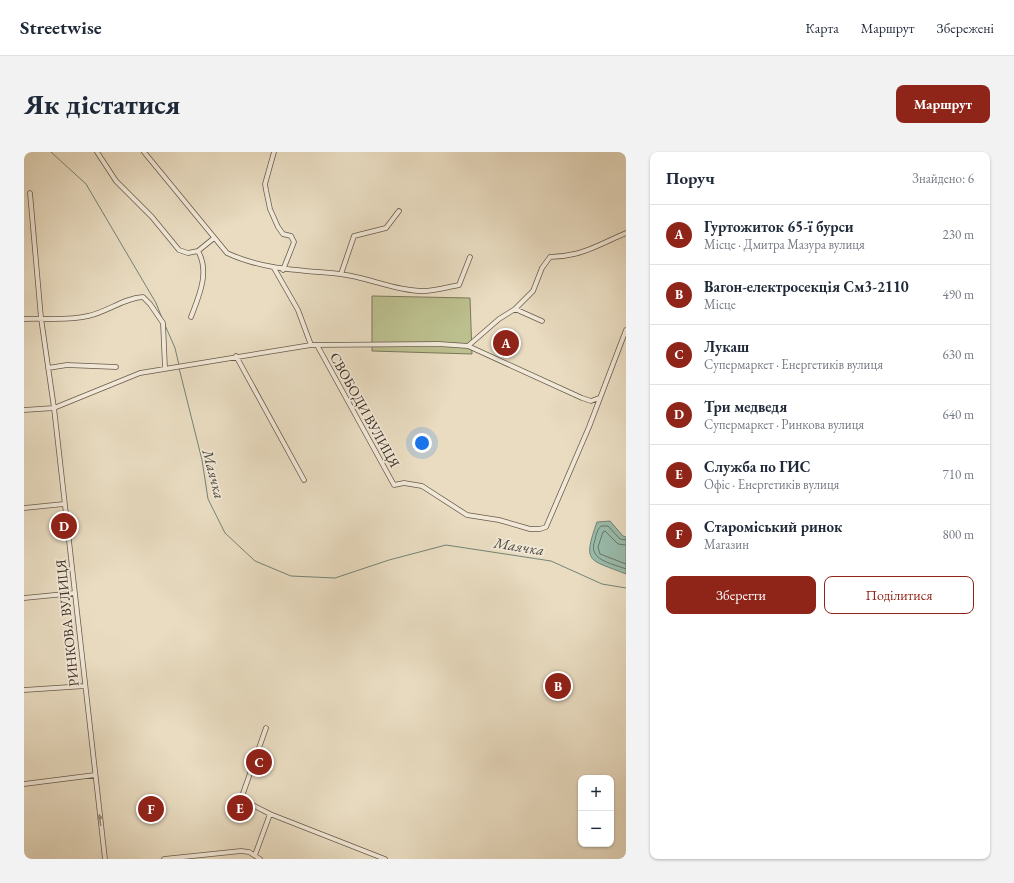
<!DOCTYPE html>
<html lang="uk">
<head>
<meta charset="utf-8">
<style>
	body { margin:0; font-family:"EB Garamond",serif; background:#f2f2f3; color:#1f2937 }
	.controls { position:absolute; right:12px; bottom:12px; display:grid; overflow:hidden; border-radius:8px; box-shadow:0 1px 3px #0004 }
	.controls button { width:36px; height:36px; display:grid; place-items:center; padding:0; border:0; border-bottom:1px solid #e0e1e3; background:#fff; color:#1f2937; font:20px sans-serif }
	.you { position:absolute; left:398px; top:291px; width:14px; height:14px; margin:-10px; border:3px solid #fff; border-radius:50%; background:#1a73e8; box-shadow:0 0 0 6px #1a73e833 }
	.badge { display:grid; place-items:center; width:26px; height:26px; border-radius:50%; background:#8f2418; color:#fff; font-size:13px; font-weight:700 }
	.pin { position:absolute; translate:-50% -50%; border:2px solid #fff; box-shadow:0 1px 4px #0006 }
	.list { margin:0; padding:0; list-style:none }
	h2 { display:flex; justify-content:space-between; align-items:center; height:52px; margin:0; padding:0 16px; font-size:17px }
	h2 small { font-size:13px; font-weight:400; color:#747a83 }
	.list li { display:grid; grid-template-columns:26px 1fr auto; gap:12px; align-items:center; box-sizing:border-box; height:60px; padding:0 16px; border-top:1px solid #e0e1e3 }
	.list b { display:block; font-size:15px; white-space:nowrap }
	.list p { margin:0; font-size:13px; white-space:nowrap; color:#747a83 }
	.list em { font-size:13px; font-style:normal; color:#747a83 }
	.actions { display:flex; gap:8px; padding:12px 16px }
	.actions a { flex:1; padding:9px 0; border:1px solid #8f2418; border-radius:8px; text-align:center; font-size:14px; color:#8f2418 }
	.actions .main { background:#8f2418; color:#fff }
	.map { position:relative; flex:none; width:602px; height:707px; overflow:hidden; border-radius:8px }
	header { display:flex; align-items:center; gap:24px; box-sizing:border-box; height:56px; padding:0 20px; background:#fff; border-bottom:1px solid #e0e1e3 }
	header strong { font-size:19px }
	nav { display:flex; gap:22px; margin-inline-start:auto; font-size:14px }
	.intro { display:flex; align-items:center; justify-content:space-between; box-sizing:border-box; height:96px; padding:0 24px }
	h1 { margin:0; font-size:28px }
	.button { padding:10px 18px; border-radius:8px; background:#8f2418; color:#fff; font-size:14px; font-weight:700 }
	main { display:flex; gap:24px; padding:0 24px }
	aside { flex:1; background:#fff; border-radius:8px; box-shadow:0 1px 3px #0004 }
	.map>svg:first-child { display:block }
	.green { fill:#bcbf8e; stroke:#7c765a }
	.water { fill:#99bcac; stroke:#748376 }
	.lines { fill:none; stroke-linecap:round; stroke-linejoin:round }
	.shore { stroke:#6b7568; stroke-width:1 }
	.stream { stroke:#748376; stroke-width:1 }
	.minor-casing { stroke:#685a4c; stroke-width:5.5 }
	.minor { stroke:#f1e8d7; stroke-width:4 }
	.oneway { fill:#978b7e }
	.labels { text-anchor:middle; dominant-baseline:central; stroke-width:3.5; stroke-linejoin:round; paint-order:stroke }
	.street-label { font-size:14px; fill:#3d2e25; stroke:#f1e8d7 }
	.water-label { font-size:15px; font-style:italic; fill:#4f4a40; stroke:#f1e8d7 }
</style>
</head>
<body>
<header>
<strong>Streetwise</strong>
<nav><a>Карта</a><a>Маршрут</a><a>Збережені</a></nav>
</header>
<div class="intro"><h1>Як дістатися</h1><a class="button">Маршрут</a></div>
<main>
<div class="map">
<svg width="602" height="707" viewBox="0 0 602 707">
	<rect width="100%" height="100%" fill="#e9dcc1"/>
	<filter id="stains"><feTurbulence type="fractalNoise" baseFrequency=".005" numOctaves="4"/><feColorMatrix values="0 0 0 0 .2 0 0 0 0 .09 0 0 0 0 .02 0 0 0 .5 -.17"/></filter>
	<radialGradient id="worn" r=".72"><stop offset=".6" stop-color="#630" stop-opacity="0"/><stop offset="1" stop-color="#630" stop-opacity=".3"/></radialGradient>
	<!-- green -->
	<path class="green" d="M 348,144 L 446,146 L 448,202 L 348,199 Z"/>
	<!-- water -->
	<path class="water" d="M 586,369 L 599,384 L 602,385 L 602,422 C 565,407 558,412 573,370 Z"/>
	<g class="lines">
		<!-- shore -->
		<path class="shore" d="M 602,388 L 596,387 L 584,374 L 577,374 C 573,378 572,383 571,388 C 563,408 587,411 602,417
			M 602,393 L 594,392 L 581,379 L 579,380 L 574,395 L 576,402 L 602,412"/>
		<!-- stream -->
		<path class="stream" d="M 27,0 L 62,32 L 132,151 L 138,166
			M 141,173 L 151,196 L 155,213
			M 155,216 L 178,308 L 184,347 L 201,381 L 231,409 L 267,424 L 311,426 L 365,408 L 422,393 L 527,409 L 578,432 L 602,436"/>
		<defs>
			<path id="minor" d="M 73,0 L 92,29 L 128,65 L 155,98 L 164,101 L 174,99
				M 120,0 L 203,101 C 239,118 277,118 316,122 C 343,125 375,140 402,139 C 413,138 424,135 435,133 L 446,105
				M 250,0 L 241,32 L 242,38 L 246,57 L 254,75 L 259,82 L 267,84 L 270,90 L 259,118
				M 6,41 L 17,166 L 30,256 L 81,707
				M 250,116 L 274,158 L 287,193
				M 317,122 L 330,84 L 362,76 L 375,59
				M 491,157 L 509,139 L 518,116 L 526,105 C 534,105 542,104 550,102 C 566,99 587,87 602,81
				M 167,165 C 175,144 186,120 174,99 L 190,86
				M 0,167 C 21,166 44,169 64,164 C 83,160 100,146 119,145 L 126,152 L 139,171 L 141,216
				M 293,193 L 370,333 L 380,331 L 398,334 L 443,363 L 475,368 L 506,377 L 516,377 L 522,375 L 565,275 L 602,178
				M 444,194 L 475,167 L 491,157 L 518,169
				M 212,204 L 280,328
				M 24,216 L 43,213 L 92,215
				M 0,258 L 30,256 L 116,221 L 287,193 L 415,192 L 444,194 L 558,246 L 567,249 L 575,246
				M 0,356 L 40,352
				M 0,446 L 51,441
				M 0,538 L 61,534
				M 242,576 L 217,647 L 246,662 L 361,707
				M 0,632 L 71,623
				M 231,703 L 246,662
				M 140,707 L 217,699 L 225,700 L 236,707"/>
		</defs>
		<!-- minor casing -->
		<use href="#minor" class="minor-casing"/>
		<!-- minor -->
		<use href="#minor" class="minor"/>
	</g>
	<!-- one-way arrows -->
	<defs><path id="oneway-solid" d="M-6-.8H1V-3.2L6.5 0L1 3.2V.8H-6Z"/></defs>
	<use class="oneway" href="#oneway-solid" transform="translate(76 668) rotate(-97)"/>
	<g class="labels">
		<!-- street labels -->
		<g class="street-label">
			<text transform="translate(341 258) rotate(61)">СВОБОДИ ВУЛИЦЯ</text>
			<text transform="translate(43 471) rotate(-96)">РИНКОВА ВУЛИЦЯ</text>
		</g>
		<!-- water labels -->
		<g class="water-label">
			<text transform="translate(190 322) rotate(75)">Маячка</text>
			<text transform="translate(495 394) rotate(9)">Маячка</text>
		</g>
	</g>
	<rect width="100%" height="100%" filter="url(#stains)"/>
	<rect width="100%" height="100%" fill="url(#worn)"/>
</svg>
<div class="controls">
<button>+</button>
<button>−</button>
</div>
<div class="you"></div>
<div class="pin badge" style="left:482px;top:191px">A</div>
<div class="pin badge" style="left:534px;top:534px">B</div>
<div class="pin badge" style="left:235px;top:610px">C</div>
<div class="pin badge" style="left:40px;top:374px">D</div>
<div class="pin badge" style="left:216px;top:656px">E</div>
<div class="pin badge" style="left:127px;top:657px">F</div>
</div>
<aside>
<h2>Поруч<small>Знайдено: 6</small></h2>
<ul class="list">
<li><span class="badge">A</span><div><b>Гуртожиток 65-ї бурси</b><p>Місце · Дмитра Мазура вулиця</p></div><em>230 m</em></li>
<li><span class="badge">B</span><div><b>Вагон-електросекція См3-2110</b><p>Місце</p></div><em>490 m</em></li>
<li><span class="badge">C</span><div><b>Лукаш</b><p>Супермаркет · Енергетиків вулиця</p></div><em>630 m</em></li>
<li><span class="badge">D</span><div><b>Три медведя</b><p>Супермаркет · Ринкова вулиця</p></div><em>640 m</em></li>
<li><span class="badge">E</span><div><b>Служба по ГИС</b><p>Офіс · Енергетиків вулиця</p></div><em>710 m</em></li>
<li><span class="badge">F</span><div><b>Староміський ринок</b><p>Магазин</p></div><em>800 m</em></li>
</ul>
<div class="actions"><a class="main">Зберегти</a><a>Поділитися</a></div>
</aside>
</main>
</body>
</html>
